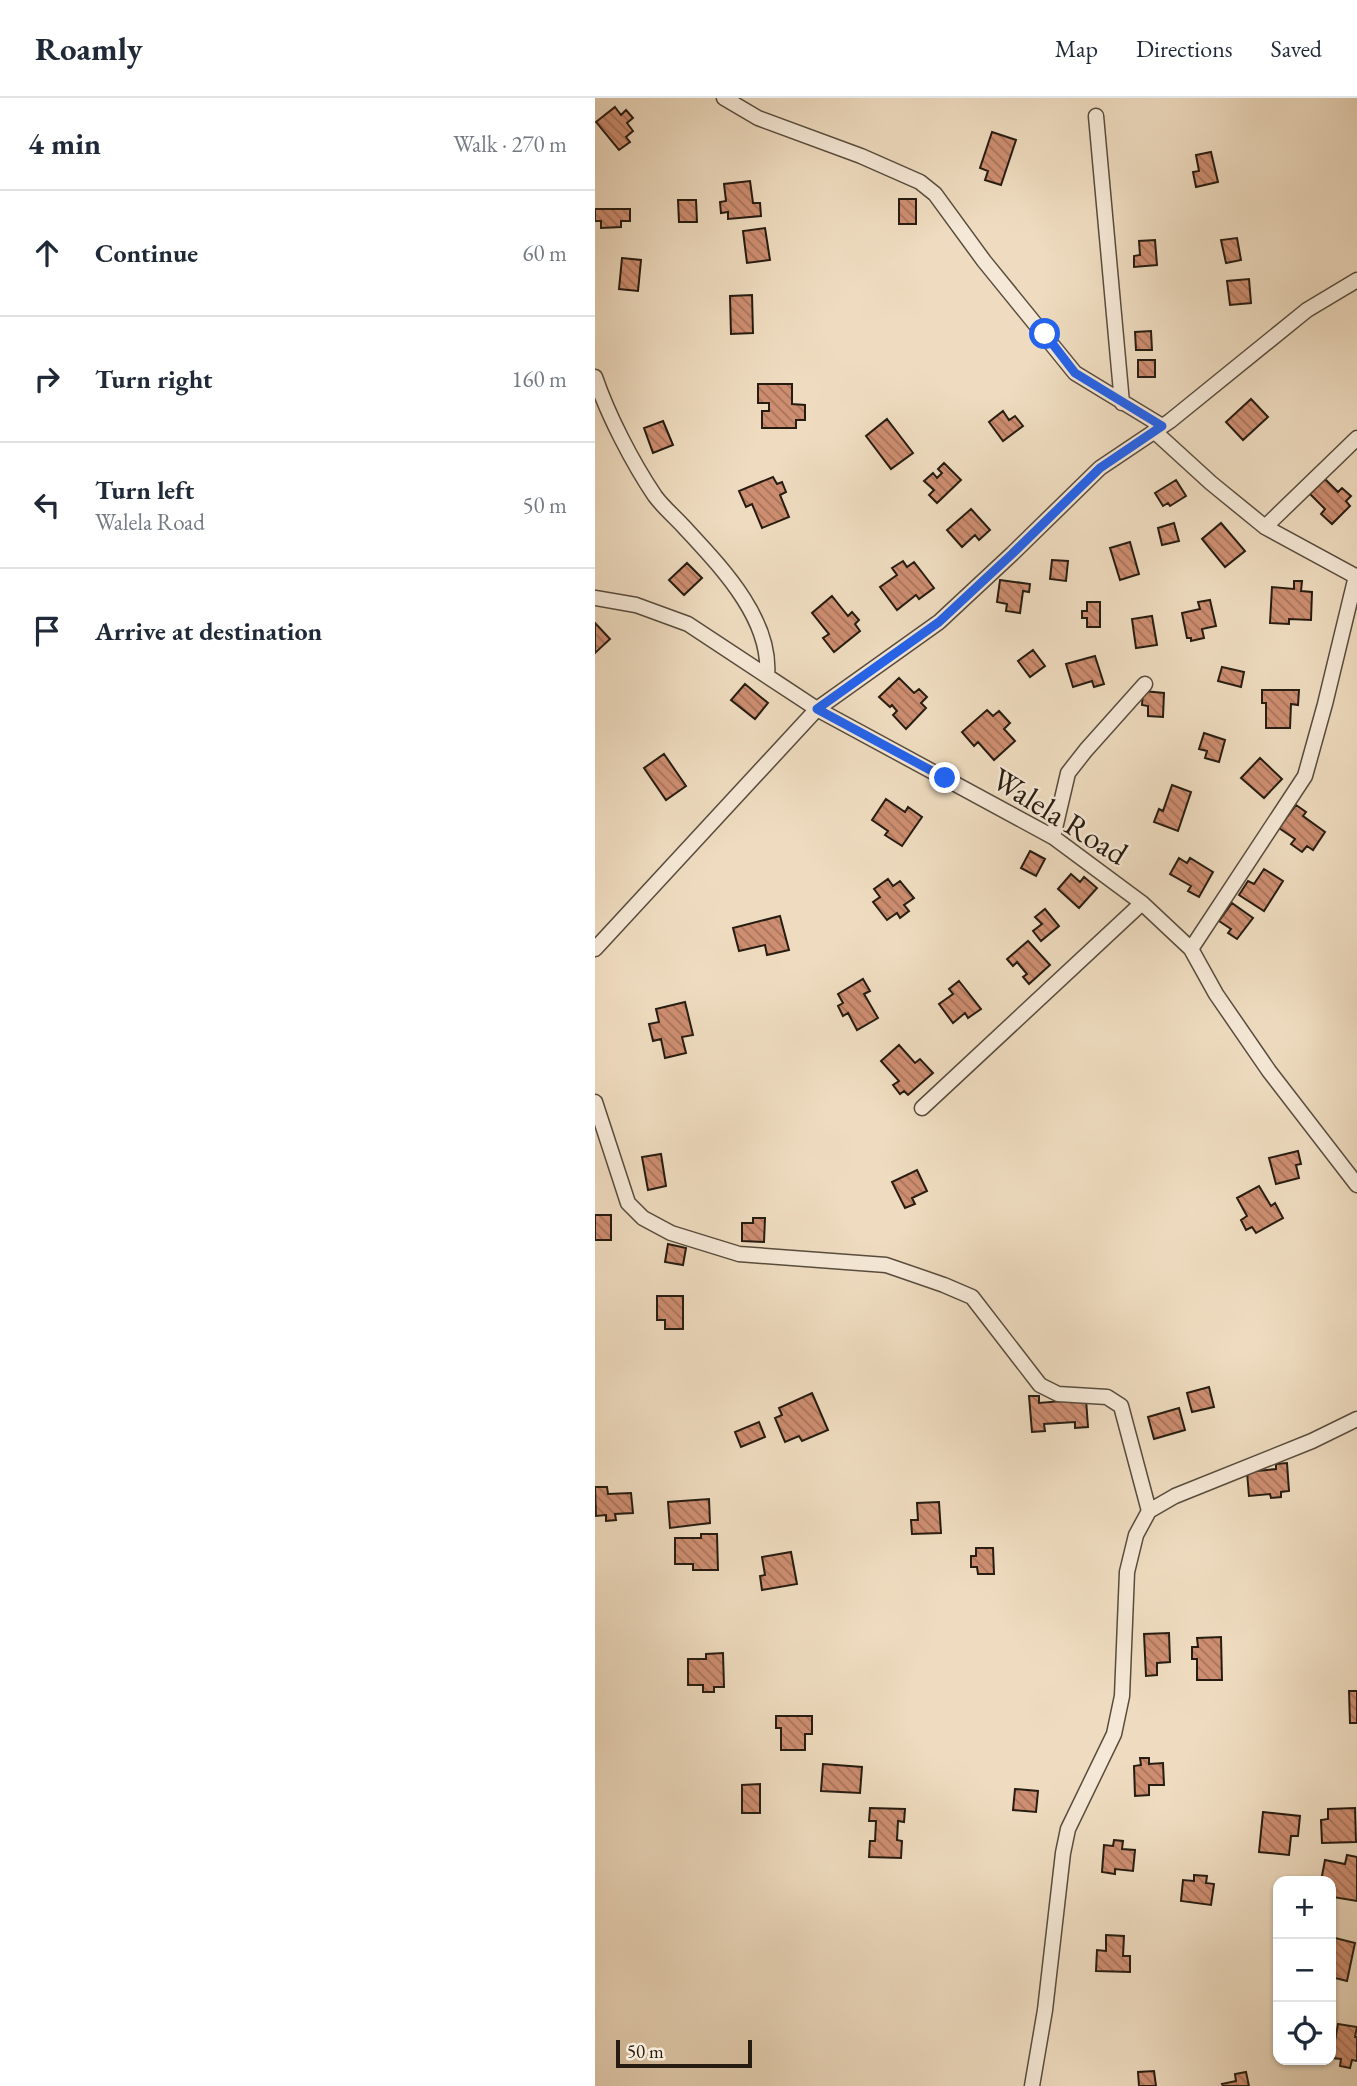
<!DOCTYPE html>
<html lang="en">
<head>
<meta charset="utf-8">
<style>
	body { margin:0; font-family:"EB Garamond",serif; background:#f6f6f7; color:#1f2937 }
	.controls { position:absolute; right:21px; bottom:21px; display:grid; overflow:hidden; border-radius:14px; box-shadow:0 2px 5px #0004 }
	.controls button { width:63px; height:63px; display:grid; place-items:center; padding:0; border:0; border-bottom:2px solid #e0e1e3; background:#fff; color:#1f2937; font:35px sans-serif }
	.scale { position:absolute; left:21px; bottom:18px; width:136px; box-sizing:border-box; padding-left:7px; border:4px solid #261c11; border-top:0; font-size:19px; line-height:24px; white-space:nowrap; color:#261c11; -webkit-text-stroke:5px #f5e8d6; paint-order:stroke }
	.stop { position:absolute; width:21px; height:21px; margin:-16px; border:5px solid #2563eb; border-radius:50%; background:#fff }
	.stop.end { background:#2563eb; border-color:#fff; box-shadow:0 2px 7px #0008 }
	.list { margin:0; padding:0; list-style:none }
	h2 { display:flex; justify-content:space-between; align-items:center; height:91px; margin:0; padding:0 28px; font-size:30px }
	h2 small { font-size:23px; font-weight:400; color:#747a83 }
	.list li { display:grid; grid-template-columns:46px 1fr auto; gap:21px; align-items:center; box-sizing:border-box; height:126px; padding:0 28px; border-top:2px solid #e0e1e3 }
	.list b { display:block; font-size:26px; white-space:nowrap }
	.list p { margin:0; font-size:23px; white-space:nowrap; color:#747a83 }
	.list em { font-size:23px; font-style:normal; color:#747a83 }
	.icon { flex:none; width:38px; height:38px; fill:none; stroke:currentColor; stroke-width:2; stroke-linecap:round; stroke-linejoin:round }
	.map { position:relative; flex:none; width:762px; height:1988px; overflow:hidden }
	header { display:flex; align-items:center; gap:42px; box-sizing:border-box; height:98px; padding:0 35px; background:#fff; border-bottom:2px solid #e0e1e3 }
	header strong { font-size:33px }
	nav { display:flex; gap:38px; margin-inline-start:auto; font-size:24px }
	main { display:flex }
	aside { flex:1; background:#fff }
	.map>svg:first-child { display:block }
	.building { fill:url(#building-back-hatch); stroke:#261c11; stroke-width:2 }
	.lines { fill:none; stroke-linecap:round; stroke-linejoin:round }
	.street-casing { stroke:#584c3d; stroke-width:17 }
	.street { stroke:#f5e8d6; stroke-width:14 }
	.route { stroke:#2563eb; stroke-width:9 }
	.labels { text-anchor:middle; dominant-baseline:central; stroke-width:5; stroke-linejoin:round; paint-order:stroke }
	.street-label { font-size:32px; fill:#261c11; stroke:#f5e8d6 }
</style>
</head>
<body>
<header>
<strong>Roamly</strong>
<nav><a>Map</a><a>Directions</a><a>Saved</a></nav>
</header>
<main>
<aside>
<h2>4 min<small>Walk · 270 m</small></h2>
<ul class="list">
<li><svg class="icon" aria-label="ahead" viewBox="0 0 24 24"><path d="M12 20V5M6 11l6-6 6 6"/></svg><div><b>Continue</b></div><em>60 m</em></li>
<li><svg class="icon" aria-label="right" viewBox="0 0 24 24"><path d="M7 20v-9h11M14 6l5 5-5 5"/></svg><div><b>Turn right</b></div><em>160 m</em></li>
<li><svg class="icon" aria-label="left" viewBox="0 0 24 24"><path d="M17 20v-9H6M10 6l-5 5 5 5"/></svg><div><b>Turn left</b><p>Walela Road</p></div><em>50 m</em></li>
<li><svg class="icon" aria-label="arrive" viewBox="0 0 24 24"><path d="M6 21V4h12l-3 4 3 4H6"/></svg><div><b>Arrive at destination</b></div></li>
</ul>
</aside>
<div class="map">
<svg width="762" height="1988" viewBox="0 0 762 1988">
	<defs>
		<pattern id="building-back-hatch" width="6" height="6" patternUnits="userSpaceOnUse" patternTransform="scale(1.75)"><rect width="6" height="6" fill="#ce8e71"/><path d="M-1 5l2 2M0 0l6 6M5-1l2 2" fill="none" stroke="#a7735b"/></pattern>
	</defs>
	<rect width="100%" height="100%" fill="#efdcc0"/>
	<filter id="stains"><feTurbulence type="fractalNoise" baseFrequency=".00286" numOctaves="4"/><feColorMatrix values="0 0 0 0 .2 0 0 0 0 .09 0 0 0 0 .02 0 0 0 .5 -.17"/></filter>
	<radialGradient id="worn" r=".72"><stop offset=".6" stop-color="#630" stop-opacity="0"/><stop offset="1" stop-color="#630" stop-opacity=".3"/></radialGradient>
	<!-- building -->
	<path class="building" d="M 20,9 L 26,17 L 31,12 L 38,20 L 32,25 L 38,33 L 31,39 L 35,44 L 24,52 L 1,24 Z
		M 397,34 L 421,42 L 406,87 L 390,82 L 393,73 L 385,70 Z
		M 616,54 L 623,84 L 601,89 L 598,74 L 604,73 L 601,57 Z
		M 155,83 L 158,105 L 165,105 L 166,118 L 133,121 L 133,114 L 126,115 L 125,104 L 131,103 L 129,86 Z
		M 304,101 L 321,101 L 321,126 L 304,126 Z
		M 83,102 L 101,102 L 102,124 L 84,124 Z
		M 0,111 L 35,111 L 35,123 L 26,123 L 26,129 L 6,130 L 6,123 L 0,123 Z
		M 170,130 L 175,162 L 152,165 L 148,133 Z
		M 642,140 L 646,162 L 631,165 L 626,142 Z
		M 560,142 L 562,167 L 539,169 L 539,158 L 545,157 L 544,143 Z
		M 27,160 L 46,162 L 43,193 L 24,191 Z
		M 654,181 L 656,205 L 635,207 L 632,183 Z
		M 157,197 L 158,235 L 136,236 L 135,198 Z
		M 556,233 L 557,252 L 541,252 L 540,234 Z
		M 543,262 L 560,262 L 560,279 L 543,279 Z
		M 163,286 L 197,286 L 197,306 L 210,307 L 210,322 L 201,322 L 201,330 L 167,330 L 167,313 L 174,313 L 174,305 L 163,305 Z
		M 656,301 L 673,319 L 648,342 L 631,324 Z
		M 408,313 L 414,322 L 420,318 L 428,328 L 408,343 L 394,324 Z
		M 292,321 L 318,355 L 296,371 L 271,338 Z
		M 68,323 L 78,347 L 58,355 L 49,330 Z
		M 349,365 L 366,382 L 342,405 L 334,397 L 339,392 L 329,383 L 338,375 L 342,380 L 347,375 L 343,371 Z
		M 178,379 L 182,386 L 187,384 L 191,394 L 185,397 L 194,419 L 167,430 L 157,406 L 151,409 L 144,393 Z
		M 730,381 L 743,394 L 747,390 L 756,398 L 751,403 L 755,408 L 737,426 L 726,416 L 730,411 L 715,396 Z
		M 581,382 L 591,398 L 575,408 L 573,405 L 568,408 L 560,395 Z
		M 376,411 L 395,432 L 384,442 L 380,437 L 367,449 L 352,432 Z
		M 579,425 L 584,443 L 567,447 L 563,430 Z
		M 626,425 L 650,453 L 630,469 L 607,441 Z
		M 535,444 L 544,476 L 525,482 L 515,450 Z
		M 457,462 L 473,463 L 471,483 L 455,481 Z
		M 308,463 L 312,469 L 319,464 L 339,490 L 324,501 L 321,497 L 302,512 L 285,489 L 302,477 L 297,470 Z
		M 92,465 L 107,480 L 89,497 L 74,482 Z
		M 405,482 L 435,486 L 434,494 L 428,493 L 425,515 L 411,513 L 412,506 L 402,504 Z
		M 699,483 L 707,483 L 706,493 L 717,494 L 716,522 L 694,521 L 694,526 L 675,525 L 677,489 L 699,491 Z
		M 237,498 L 253,518 L 257,514 L 264,522 L 260,526 L 265,533 L 239,554 L 228,540 L 234,536 L 217,515 Z
		M 615,502 L 621,528 L 607,531 L 609,540 L 596,543 L 596,540 L 592,540 L 587,515 L 605,511 L 603,504 Z
		M 492,504 L 505,504 L 505,529 L 492,529 L 492,520 L 487,520 L 487,513 L 492,513 Z
		M 557,518 L 562,547 L 541,550 L 537,521 Z
		M 0,525 L 15,541 L 0,555 Z
		M 438,552 L 450,568 L 435,579 L 423,563 Z
		M 500,558 L 509,586 L 499,589 L 497,583 L 478,589 L 471,566 Z
		M 627,569 L 649,574 L 646,589 L 623,583 Z
		M 304,580 L 319,595 L 324,591 L 332,599 L 326,605 L 331,610 L 311,631 L 298,617 L 302,613 L 297,607 L 295,609 L 284,599 Z
		M 150,586 L 173,605 L 160,621 L 136,602 Z
		M 667,592 L 704,592 L 703,607 L 696,606 L 695,630 L 671,630 L 671,605 L 667,605 Z
		M 548,593 L 569,595 L 568,619 L 553,618 L 553,608 L 547,607 Z
		M 392,612 L 398,618 L 404,613 L 415,625 L 409,631 L 420,643 L 399,662 L 383,644 L 379,648 L 367,634 Z
		M 609,635 L 630,642 L 624,664 L 610,660 L 612,653 L 604,651 Z
		M 69,656 L 91,688 L 71,702 L 49,670 Z
		M 665,660 L 687,681 L 669,700 L 646,680 Z
		M 577,687 L 596,694 L 583,733 L 559,724 L 564,711 L 568,713 Z
		M 291,701 L 310,714 L 313,709 L 327,719 L 307,748 L 290,737 L 293,733 L 277,722 Z
		M 701,707 L 711,714 L 708,718 L 730,734 L 718,752 L 712,748 L 707,754 L 696,746 L 700,741 L 684,730 Z
		M 435,753 L 450,761 L 441,778 L 426,770 Z
		M 584,760 L 592,765 L 595,760 L 618,774 L 604,799 L 593,793 L 596,788 L 575,776 Z
		M 669,771 L 688,783 L 669,813 L 644,797 L 653,783 L 659,786 Z
		M 476,776 L 485,784 L 489,779 L 502,790 L 484,810 L 463,791 Z
		M 293,781 L 298,788 L 305,783 L 319,800 L 309,807 L 314,813 L 305,820 L 302,815 L 292,822 L 278,804 L 285,799 L 279,791 Z
		M 637,805 L 658,820 L 642,841 L 633,835 L 636,831 L 624,823 Z
		M 450,811 L 464,828 L 446,843 L 438,833 L 447,826 L 440,819 Z
		M 185,818 L 194,852 L 172,857 L 170,847 L 144,853 L 138,830 Z
		M 433,843 L 455,867 L 434,886 L 428,879 L 432,876 L 422,864 L 418,868 L 412,861 Z
		M 268,881 L 275,893 L 269,896 L 283,920 L 262,932 L 253,915 L 248,918 L 243,908 L 248,905 L 243,896 Z
		M 364,883 L 386,911 L 373,920 L 370,915 L 358,925 L 344,906 L 358,896 L 354,891 Z
		M 90,904 L 98,937 L 87,939 L 91,955 L 70,960 L 66,941 L 58,943 L 54,926 L 64,924 L 61,911 Z
		M 304,947 L 320,965 L 325,961 L 338,975 L 313,997 L 309,993 L 305,996 L 298,987 L 304,983 L 286,963 Z
		M 703,1053 L 706,1066 L 701,1067 L 704,1080 L 681,1086 L 674,1060 Z
		M 66,1056 L 71,1088 L 53,1092 L 47,1059 Z
		M 322,1072 L 332,1093 L 317,1100 L 320,1106 L 310,1110 L 297,1084 Z
		M 664,1088 L 676,1108 L 680,1105 L 688,1120 L 661,1135 L 657,1129 L 651,1132 L 646,1122 L 652,1118 L 642,1100 Z
		M 0,1117 L 16,1117 L 16,1142 L 0,1142 Z
		M 158,1120 L 170,1120 L 169,1144 L 147,1143 L 147,1125 L 158,1125 Z
		M 73,1146 L 91,1150 L 88,1167 L 70,1164 Z
		M 62,1198 L 88,1198 L 88,1231 L 70,1231 L 70,1222 L 62,1222 Z
		M 614,1289 L 619,1309 L 597,1314 L 592,1295 Z
		M 217,1295 L 233,1332 L 207,1343 L 204,1338 L 190,1344 L 180,1320 L 187,1317 L 184,1310 Z
		M 434,1298 L 444,1298 L 444,1305 L 491,1301 L 493,1329 L 480,1330 L 480,1324 L 449,1326 L 450,1333 L 437,1334 Z
		M 584,1310 L 590,1332 L 559,1341 L 553,1319 Z
		M 164,1324 L 170,1339 L 146,1349 L 140,1334 Z
		M 692,1365 L 694,1393 L 686,1394 L 686,1399 L 676,1400 L 675,1396 L 654,1398 L 652,1374 L 681,1371 L 681,1366 Z
		M 0,1389 L 12,1389 L 13,1396 L 36,1395 L 38,1415 L 20,1416 L 21,1422 L 11,1423 L 11,1417 L 1,1418 Z
		M 114,1401 L 115,1425 L 75,1430 L 73,1404 Z
		M 344,1404 L 346,1435 L 317,1436 L 316,1422 L 323,1422 L 322,1405 Z
		M 106,1436 L 122,1436 L 123,1472 L 98,1472 L 98,1466 L 80,1466 L 80,1440 L 106,1440 Z
		M 381,1450 L 398,1450 L 399,1476 L 383,1476 L 382,1469 L 376,1469 L 376,1458 L 381,1458 Z
		M 196,1454 L 202,1486 L 167,1492 L 165,1478 L 170,1477 L 167,1459 Z
		M 574,1535 L 575,1564 L 562,1565 L 562,1577 L 551,1578 L 549,1536 Z
		M 626,1539 L 627,1582 L 602,1582 L 602,1561 L 597,1561 L 597,1549 L 603,1549 L 602,1540 Z
		M 128,1555 L 129,1589 L 119,1589 L 119,1594 L 108,1594 L 108,1587 L 93,1587 L 93,1561 L 111,1561 L 111,1556 Z
		M 754,1593 L 762,1593 L 762,1625 L 755,1625 Z
		M 181,1618 L 217,1618 L 217,1636 L 210,1636 L 210,1652 L 186,1652 L 186,1630 L 181,1630 Z
		M 545,1660 L 554,1660 L 554,1666 L 568,1665 L 569,1687 L 554,1687 L 554,1697 L 540,1698 L 539,1668 L 546,1667 Z
		M 228,1666 L 267,1669 L 265,1695 L 226,1693 Z
		M 165,1686 L 165,1715 L 147,1715 L 147,1687 Z
		M 420,1691 L 443,1693 L 441,1714 L 418,1712 Z
		M 275,1710 L 310,1711 L 309,1724 L 303,1723 L 302,1742 L 307,1743 L 306,1760 L 274,1759 L 275,1743 L 280,1743 L 281,1723 L 274,1723 Z
		M 760,1710 L 761,1744 L 727,1745 L 726,1722 L 733,1721 L 733,1711 Z
		M 668,1714 L 705,1718 L 703,1738 L 696,1738 L 694,1757 L 664,1754 Z
		M 519,1742 L 528,1743 L 527,1751 L 540,1752 L 538,1773 L 520,1771 L 520,1776 L 507,1774 L 509,1747 L 518,1748 Z
		M 752,1757 L 762,1759 L 762,1803 L 738,1799 L 740,1788 L 736,1787 L 736,1783 L 726,1783 L 730,1762 L 750,1766 Z
		M 599,1777 L 612,1778 L 611,1785 L 619,1786 L 616,1807 L 586,1803 L 588,1782 L 599,1783 Z
		M 511,1837 L 529,1838 L 528,1858 L 535,1858 L 535,1874 L 501,1873 L 502,1852 L 511,1853 Z
		M 736,1839 L 760,1845 L 752,1883 L 736,1879 Z
		M 743,1926 L 762,1929 L 760,1939 L 762,1939 L 762,1963 L 757,1962 L 755,1970 L 745,1968 L 746,1961 L 737,1960 Z
		M 559,1973 L 561,1988 L 544,1988 L 543,1974 Z
		M 651,1974 L 654,1988 L 628,1988 L 627,1986 L 641,1983 L 640,1976 Z"/>
	<g class="lines">
		<defs>
			<path id="street" d="M 129,0 L 163,20 L 266,58 L 325,84 L 340,96 L 389,163 L 480,275 L 567,328
				M 501,18 L 527,305
				M 0,279 C 13,317 37,364 60,398 C 68,409 80,419 89,429 C 126,469 177,521 172,578
				M 559,333 L 616,385 L 670,429 L 762,479
				M 670,429 L 762,340
				M 0,500 L 41,507 L 93,526 L 222,611 L 458,739 L 547,805 L 596,851 L 621,896 L 674,973 L 762,1087
				M 458,739 L 473,675 L 491,652 L 550,586
				M 0,851 L 222,611 L 344,524 L 417,456 L 505,370 L 575,323 L 712,212 L 762,182
				M 596,851 L 710,678 L 730,606 L 761,478
				M 0,1004 L 33,1105 L 48,1120 L 76,1135 L 144,1156 L 291,1167 L 349,1187 L 377,1199 L 445,1287 L 463,1296 L 512,1299 L 526,1308 L 554,1413
				M 327,1010 L 547,805
				M 437,1988 L 450,1912 L 468,1755 L 473,1731 L 519,1636 L 527,1598 L 532,1474 L 541,1437 L 554,1413 L 580,1398 L 717,1343 L 762,1321"/>
		</defs>
		<!-- street casing -->
		<use href="#street" class="street-casing"/>
		<!-- street -->
		<use href="#street" class="street"/>
	</g>
	<g class="lines">
		<!-- route -->
		<path class="route" d="M 350,680 L 222,611 L 344,524 L 417,456 L 505,370 L 567,328 L 480,275 L 450,236"/>
	</g>
	<g class="labels">
		<!-- street labels -->
		<g class="street-label">
			<text transform="translate(465 718) rotate(32)">Walela Road</text>
		</g>
	</g>
	<rect width="100%" height="100%" filter="url(#stains)"/>
	<rect width="100%" height="100%" fill="url(#worn)"/>
</svg>
<div class="controls">
<button>+</button>
<button>−</button>
<button><svg class="icon" aria-label="locate" viewBox="0 0 24 24"><circle cx="12" cy="12" r="6"/><path d="M12 2v4M12 18v4M2 12h4M18 12h4"/></svg></button>
</div>
<div class="scale">50 m</div>
<div class="stop" style="left:450px;top:236px"></div>
<div class="stop end" style="left:350px;top:680px"></div>
</div>
</main>
</body>
</html>
